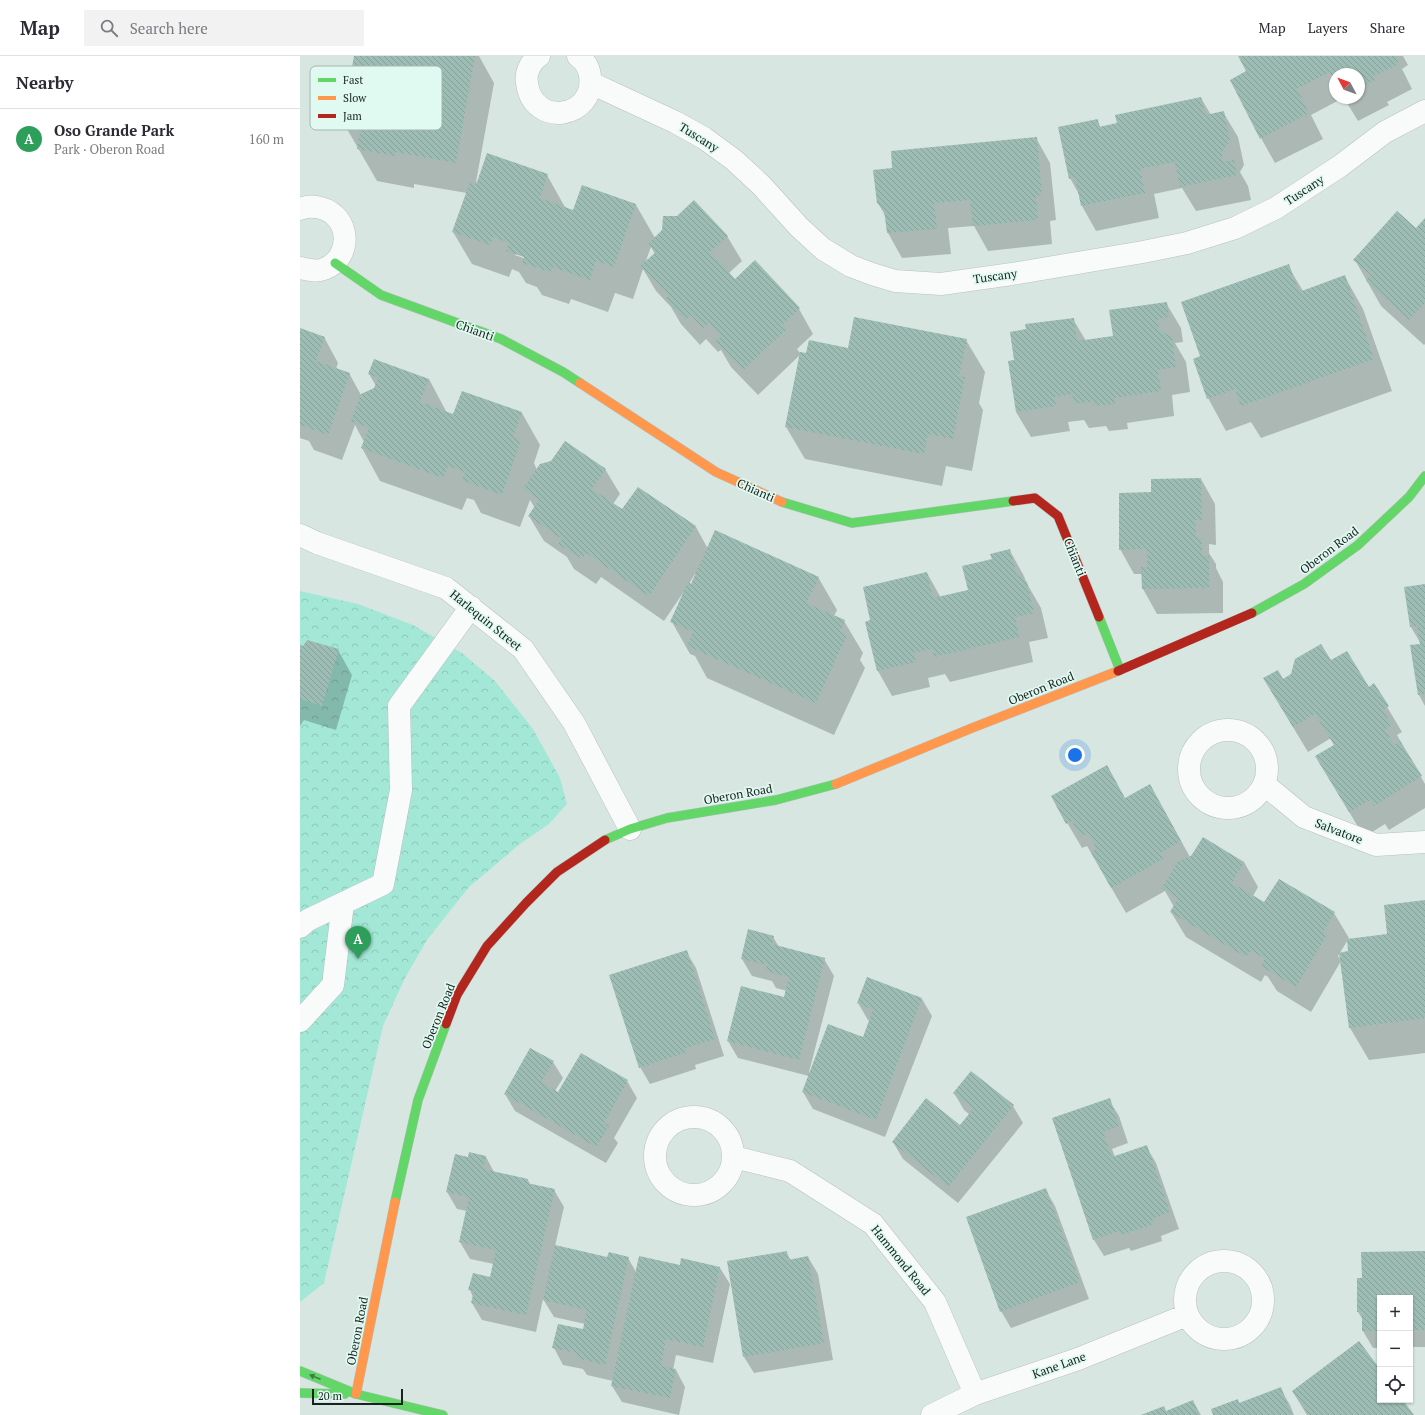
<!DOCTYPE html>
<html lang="en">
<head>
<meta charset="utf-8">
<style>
	body { margin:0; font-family:"PT Serif",serif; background:#f2f2f3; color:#2b2b33 }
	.controls { position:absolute; right:12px; bottom:12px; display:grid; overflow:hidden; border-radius:0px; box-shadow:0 1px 3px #0004 }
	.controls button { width:36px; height:36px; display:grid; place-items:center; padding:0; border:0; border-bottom:1px solid #e1e1e2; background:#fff; color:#2b2b33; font:20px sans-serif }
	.compass { position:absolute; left:1029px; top:12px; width:36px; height:36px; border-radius:50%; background:#fff; box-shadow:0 1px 3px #0004; rotate:311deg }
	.scale { position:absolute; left:12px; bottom:10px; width:91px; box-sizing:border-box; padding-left:4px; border:2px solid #18221f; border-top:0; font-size:11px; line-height:14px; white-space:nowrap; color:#18221f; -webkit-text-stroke:3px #e0f9f1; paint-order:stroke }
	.you { position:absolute; left:775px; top:699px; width:14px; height:14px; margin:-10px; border:3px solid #fff; border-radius:50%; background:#1a73e8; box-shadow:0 0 0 6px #1a73e833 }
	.badge { display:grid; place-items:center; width:26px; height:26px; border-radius:50%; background:#5b6763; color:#fff; font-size:13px; font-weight:700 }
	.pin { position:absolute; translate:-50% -33px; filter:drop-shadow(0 1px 2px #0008) }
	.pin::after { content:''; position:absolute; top:21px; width:14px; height:12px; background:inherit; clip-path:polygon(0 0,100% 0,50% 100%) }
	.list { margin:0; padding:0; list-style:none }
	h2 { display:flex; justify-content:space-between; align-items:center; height:52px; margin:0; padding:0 16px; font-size:17px }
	h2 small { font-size:13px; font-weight:400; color:#7c7c81 }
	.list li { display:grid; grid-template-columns:26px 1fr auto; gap:12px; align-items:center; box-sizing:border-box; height:60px; padding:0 16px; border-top:1px solid #e1e1e2 }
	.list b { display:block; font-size:15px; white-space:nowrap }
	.list p { margin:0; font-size:13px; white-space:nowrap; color:#7c7c81 }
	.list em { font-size:13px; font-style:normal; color:#7c7c81 }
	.icon { flex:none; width:22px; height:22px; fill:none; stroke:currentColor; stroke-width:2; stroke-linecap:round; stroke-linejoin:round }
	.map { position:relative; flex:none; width:1125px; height:1359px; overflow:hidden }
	header { display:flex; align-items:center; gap:24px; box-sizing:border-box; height:56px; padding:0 20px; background:#fff; border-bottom:1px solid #e1e1e2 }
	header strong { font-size:19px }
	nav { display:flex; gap:22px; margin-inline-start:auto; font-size:14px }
	.search { width:280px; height:36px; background:#f2f2f3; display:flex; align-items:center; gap:10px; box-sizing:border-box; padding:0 14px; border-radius:0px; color:#7c7c81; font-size:15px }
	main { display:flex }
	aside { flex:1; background:#fff }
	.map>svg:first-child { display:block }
	.forest { fill:url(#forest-crowns) }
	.shadow { fill:#0003; fill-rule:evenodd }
	.building { fill:url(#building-back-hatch) }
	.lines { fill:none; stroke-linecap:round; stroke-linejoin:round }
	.street-casing { stroke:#b6c1be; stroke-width:23 }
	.fast-casing { stroke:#b6c1be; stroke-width:10 }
	.slow-casing { stroke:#b6c1be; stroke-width:10 }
	.jam-casing { stroke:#b6c1be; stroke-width:10 }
	.street { stroke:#f9fbfb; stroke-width:22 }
	.fast { stroke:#63d668; stroke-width:9 }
	.slow { stroke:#ff974d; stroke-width:9 }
	.jam { stroke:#b3261e; stroke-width:9 }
	.oneway { fill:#3e7c44 }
	.labels { text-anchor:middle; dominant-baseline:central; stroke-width:3.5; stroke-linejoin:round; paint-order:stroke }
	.street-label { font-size:12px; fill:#18221f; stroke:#e0f9f1 }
	.key { fill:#e0f9f1; stroke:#a4b8b2; stroke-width:1 }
	.key-label { font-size:11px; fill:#18221f }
</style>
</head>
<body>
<header>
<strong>Map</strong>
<div class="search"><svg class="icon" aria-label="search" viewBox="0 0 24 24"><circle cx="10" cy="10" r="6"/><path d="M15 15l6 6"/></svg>Search here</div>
<nav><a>Map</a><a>Layers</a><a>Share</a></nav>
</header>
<main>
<aside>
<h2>Nearby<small></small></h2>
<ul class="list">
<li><span class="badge" style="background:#2e9e5b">A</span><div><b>Oso Grande Park</b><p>Park · Oberon Road</p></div><em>160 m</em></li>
</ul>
</aside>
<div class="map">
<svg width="1125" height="1359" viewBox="0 0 1125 1359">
	<defs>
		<pattern id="forest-crowns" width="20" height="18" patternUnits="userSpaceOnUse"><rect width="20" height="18" fill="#a3e8d6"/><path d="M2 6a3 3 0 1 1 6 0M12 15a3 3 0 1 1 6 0" fill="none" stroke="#8cc7b7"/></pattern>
		<pattern id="building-back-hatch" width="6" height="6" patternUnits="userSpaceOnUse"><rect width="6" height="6" fill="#9cbcb4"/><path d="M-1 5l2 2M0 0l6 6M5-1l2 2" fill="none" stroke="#86a19a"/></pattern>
	</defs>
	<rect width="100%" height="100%" fill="#d8e6e2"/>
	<!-- forest -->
	<path class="forest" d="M 0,535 L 58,548 L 113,569 L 162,597 L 195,625 L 233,673 L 260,722 L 267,748 L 249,768 L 220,788 L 169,831 L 127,884 L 105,922 L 83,970 L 24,1227 L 0,1246 Z"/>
	<!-- shadow -->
	<path class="shadow" d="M 55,0 L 179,0 L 194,27 L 176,126 L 247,119 L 266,153 L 274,155 L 336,149 L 355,182 L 427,180 L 442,205 L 429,217 L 435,225 L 499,253 L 513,278 L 497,293 L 500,297 L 507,298 L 549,293 L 666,284 L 685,316 L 679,347 L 683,354 L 672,415 L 646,410 L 642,430 L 505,403 L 486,371 L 501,298 L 458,339 L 431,311 L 421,294 L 418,296 L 406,283 L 400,289 L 381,268 L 371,251 L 356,235 L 343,213 L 333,243 L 315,237 L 308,256 L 271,243 L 269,248 L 242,239 L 237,231 L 226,227 L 219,216 L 212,213 L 209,221 L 172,208 L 153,176 L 167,137 L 114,128 L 114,132 L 77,125 L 43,66 ZM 351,191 L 355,198 L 345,207 ZM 215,197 L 229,202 L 229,204 L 215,199 Z
		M 939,0 L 1103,0 L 1108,9 L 1102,13 L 1112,33 L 1087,46 L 1089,49 L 1058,65 L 1044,42 L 1059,42 L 1059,18 L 1035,18 L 1035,42 L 1043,42 L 1011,59 L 1023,83 L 975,107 L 961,82 L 947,16 Z
		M 901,42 L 911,59 L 923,56 L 938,81 L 944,109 L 940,116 L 948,130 L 951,144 L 896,155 L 882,132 L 854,138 L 859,162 L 796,175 L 782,150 L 780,140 L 770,122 L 797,64 L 801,72 L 818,68 Z
		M 736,82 L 750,107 L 756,164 L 750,165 L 752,188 L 688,195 L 674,170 L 648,172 L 651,198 L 602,202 L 588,177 L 586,161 L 578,147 Z
		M 1125,163 L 1125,288 L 1124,289 L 1081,250 L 1055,204 L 1116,173 Z
		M 988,210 L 1003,235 L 1045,221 L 1063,253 L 1092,335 L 961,382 L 951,366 L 926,375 L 908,342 L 901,301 Z
		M 866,247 L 881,272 L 883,286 L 875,287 L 886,306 L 890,336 L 872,339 L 874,360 L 827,367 L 828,373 L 809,375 L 806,370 L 789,372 L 784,364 L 768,366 L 770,375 L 731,381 L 716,356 L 715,305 L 773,263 L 786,285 L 814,281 Z
		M 0,273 L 24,281 L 38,307 L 36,313 L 49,317 L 61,339 L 75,333 L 76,330 L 69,318 L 129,323 L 147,357 L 154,359 L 222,357 L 240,389 L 234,407 L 237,414 L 305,413 L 320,438 L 313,448 L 322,454 L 338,432 L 396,471 L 408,493 L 518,521 L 537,554 L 534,560 L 544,565 L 563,597 L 560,604 L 565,612 L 534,679 L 407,622 L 395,600 L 390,598 L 372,566 L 385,534 L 364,565 L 301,521 L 296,528 L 274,513 L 267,501 L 244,485 L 229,460 L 235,452 L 230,444 L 220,471 L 181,457 L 174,444 L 167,442 L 162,454 L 80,425 L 62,392 L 64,386 L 55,369 L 42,404 L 14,394 L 9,385 L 0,382 ZM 395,518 L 396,519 L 391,529 L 389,528 Z
		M 901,423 L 915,448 L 916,489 L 909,488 L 909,497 L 916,508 L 916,512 L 923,526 L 923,557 L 857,558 L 843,533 L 842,518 L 834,518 L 820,493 L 852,437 Z
		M 710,495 L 724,520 L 726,526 L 741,552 L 748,582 L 729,586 L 733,606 L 650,626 L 645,618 L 628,622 L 630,631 L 592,640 L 578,615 L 572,565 L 627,517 L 641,542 L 669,535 L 693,504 Z
		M 1125,529 L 1125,650 L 1119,639 L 1111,590 L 1121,588 L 1111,571 L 1105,532 Z
		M 0,590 L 38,594 L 52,619 L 36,674 L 4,664 L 0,670 Z
		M 1031,606 L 1068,632 L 1074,629 L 1102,676 L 1097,679 L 1125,728 L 1125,752 L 1089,774 L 1085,768 L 1064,781 L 1031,725 L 1035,689 L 1031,682 L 1008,696 L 979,648 L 983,625 Z
		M 752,741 L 825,743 L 864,754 L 890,801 L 944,806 L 958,831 L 953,840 L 965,847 L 1034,857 L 1049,882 L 1038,900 L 1041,905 L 1011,956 L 977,935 L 968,921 L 965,919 L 961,926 L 886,881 L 871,856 L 874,851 L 865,835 L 826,857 L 787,790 L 782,792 Z
		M 1125,845 L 1125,997 L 1069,1004 L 1050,972 L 1040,897 L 1049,896 L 1088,878 Z
		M 473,881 L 479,891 L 524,903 L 534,920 L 509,1016 L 511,1016 L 563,982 L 570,965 L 568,964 L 558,947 L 567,922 L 622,943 L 632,960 L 585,1081 L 513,1053 L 503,1036 L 509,1020 L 438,1002 L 428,985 L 485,942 L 487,935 L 476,932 L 472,925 L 452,920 L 442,903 Z
		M 386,895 L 396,912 L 424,1000 L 395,1009 L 396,1013 L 350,1028 L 340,1011 Z
		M 253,1006 L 263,1022 L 255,1035 L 259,1038 L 327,1025 L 337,1042 L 314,1082 L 318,1087 L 306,1107 L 215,1055 L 205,1038 Z
		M 654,1037 L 713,1050 L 723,1067 L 658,1147 L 603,1103 L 593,1086 L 660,1071 L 670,1059 L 664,1054 Z
		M 809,1044 L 819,1060 L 828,1087 L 812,1093 L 815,1101 L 846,1090 L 856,1107 L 879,1173 L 861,1180 L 862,1185 L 831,1195 L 829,1192 L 804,1200 L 794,1184 L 754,1063 Z
		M 186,1101 L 194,1116 L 228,1124 L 230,1128 L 254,1134 L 264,1151 L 255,1190 L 308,1202 L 328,1202 L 336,1216 L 381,1210 L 420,1212 L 430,1228 L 413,1307 L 376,1299 L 373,1314 L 376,1314 L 385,1331 L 379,1359 L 322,1346 L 312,1330 L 313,1325 L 287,1319 L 283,1313 L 263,1309 L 254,1292 L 284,1274 L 285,1268 L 254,1261 L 243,1243 L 236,1276 L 182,1264 L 172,1247 L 173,1241 L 170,1234 L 191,1222 L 194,1208 L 170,1203 L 160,1186 L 167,1155 L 157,1153 L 147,1136 L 169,1102 Z
		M 745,1133 L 755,1150 L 789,1243 L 711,1272 L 701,1255 Z
		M 486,1196 L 491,1204 L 508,1201 L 518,1218 L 533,1304 L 454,1317 L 444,1301 Z
		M 1125,1196 L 1125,1291 L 1110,1291 L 1110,1242 L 1080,1242 L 1080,1292 L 1073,1292 L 1063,1275 L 1063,1264 L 1058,1256 Z
		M 1080,1315 L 1080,1344 L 1102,1344 L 1113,1359 L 1007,1359 L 993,1336 Z
		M 980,1332 L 990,1349 L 994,1359 L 914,1359 L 937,1344 L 940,1348 Z
		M 893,1345 L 901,1359 L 844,1359 L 866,1356 Z"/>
	<!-- building -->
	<path class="building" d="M 54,0 L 175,0 L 156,107 L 96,96 L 95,100 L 57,93 L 61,70 L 42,66 Z
		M 938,0 L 1095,0 L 1099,8 L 1074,20 L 1075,24 L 1059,32 L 1059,18 L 1035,18 L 1035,26 L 1030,16 L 997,33 L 1009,57 L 960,83 L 930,24 L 946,15 Z
		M 901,41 L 905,59 L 924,55 L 930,84 L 922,96 L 923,106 L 934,104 L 937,119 L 880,131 L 875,106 L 840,113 L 845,137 L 781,150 L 775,121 L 769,123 L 758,71 L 798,63 L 799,71 L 817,67 L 815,59 Z
		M 737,81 L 742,139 L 736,140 L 738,164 L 673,170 L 670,144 L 634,147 L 637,173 L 587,177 L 584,154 L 577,147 L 573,114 L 592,112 L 591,95 Z
		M 187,97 L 248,118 L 240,142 L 273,154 L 282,129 L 336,148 L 314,211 L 296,205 L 290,224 L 253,211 L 250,216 L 222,207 L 224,201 L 206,195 L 209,187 L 193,181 L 190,189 L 152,176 L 170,126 L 176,129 Z
		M 394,144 L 428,180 L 410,196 L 435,223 L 455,204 L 500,252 L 483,268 L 487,273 L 443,314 L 415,286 L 421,280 L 409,267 L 403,272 L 391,259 L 385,264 L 365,243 L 369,240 L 340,210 L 356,196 L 348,188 L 362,174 L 363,160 L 377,160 Z
		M 1097,155 L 1116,172 L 1125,162 L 1125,247 L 1109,264 L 1066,225 L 1071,219 L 1053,204 Z
		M 989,208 L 999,236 L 1045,219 L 1074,303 L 941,350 L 935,333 L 907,343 L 893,303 L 900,300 L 881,246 Z
		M 867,246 L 869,261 L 858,263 L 859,273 L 869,280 L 872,280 L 876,311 L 858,314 L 861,335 L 814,342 L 815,348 L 794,350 L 793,345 L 774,348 L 772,338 L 755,341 L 756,350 L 716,356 L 708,305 L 714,304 L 710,276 L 726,273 L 725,268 L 774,262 L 777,285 L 813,280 L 809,254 Z
		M 554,261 L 667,283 L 659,320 L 665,321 L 653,383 L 628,378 L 624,398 L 485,371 L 500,296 L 506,297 L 509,284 L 548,292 Z
		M 0,272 L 25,281 L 16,305 L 50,317 L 28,379 L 0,369 Z
		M 74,303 L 129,323 L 120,346 L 153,358 L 162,335 L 222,356 L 213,381 L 221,384 L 202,439 L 162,424 L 165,416 L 148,410 L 143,422 L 61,392 L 69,372 L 51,365 L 61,338 L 74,332 L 78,322 L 68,318 Z
		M 265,385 L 306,413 L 292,433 L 322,453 L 338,431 L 396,470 L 349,540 L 286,497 L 282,503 L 258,488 L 262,483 L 228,460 L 239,444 L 223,433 L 240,408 L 251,405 Z
		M 901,422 L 902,464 L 895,464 L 896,482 L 902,482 L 902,500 L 909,500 L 909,532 L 842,533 L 841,511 L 847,511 L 847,493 L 819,494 L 819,437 L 851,436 L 851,423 Z
		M 415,474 L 519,521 L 506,547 L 545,564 L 540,576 L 547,579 L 516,647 L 387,590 L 393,576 L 370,566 L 388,526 L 391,528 Z
		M 710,493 L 717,519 L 727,526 L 734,557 L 715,561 L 719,581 L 634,601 L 632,593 L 614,597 L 616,606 L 577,615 L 565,566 L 570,564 L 563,531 L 627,516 L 633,542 L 668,534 L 662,510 L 692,503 L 690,498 Z
		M 1125,528 L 1125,638 L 1118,639 L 1110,589 L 1120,588 L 1117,570 L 1110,571 L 1104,531 Z
		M 7,584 L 39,593 L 22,650 L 0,643 L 0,589 L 3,590 Z
		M 1021,588 L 1031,604 L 1047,595 L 1069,631 L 1074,627 L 1089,650 L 1083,654 L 1092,669 L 1085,674 L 1094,689 L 1100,685 L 1122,720 L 1074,750 L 1070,744 L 1049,756 L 1015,700 L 1034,689 L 1015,658 L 993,671 L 963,622 L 978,614 L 983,623 L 991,618 L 995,603 Z
		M 807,709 L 825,742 L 850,728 L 881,785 L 860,797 L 863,803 L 811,832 L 791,796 L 797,793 L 788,777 L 781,781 L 772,765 L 766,768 L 751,740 Z
		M 903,781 L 944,806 L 932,827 L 964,846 L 979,823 L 1035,856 L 1023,876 L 1027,879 L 996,931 L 961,910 L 965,903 L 951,894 L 946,901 L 870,856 L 878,842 L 862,832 L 878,805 L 891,800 Z
		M 1125,844 L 1125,962 L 1049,972 L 1039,897 L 1048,895 L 1047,883 L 1087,878 L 1084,849 Z
		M 448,873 L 474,880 L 472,888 L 525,902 L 499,1004 L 427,985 L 441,930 L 484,941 L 489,921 L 465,915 L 467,909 L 441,903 Z
		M 387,894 L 415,983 L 386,992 L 387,996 L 339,1012 L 309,919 Z
		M 567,921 L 622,942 L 576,1064 L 502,1036 L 528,968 L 563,981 L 573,954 L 557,947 Z
		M 230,992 L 254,1005 L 241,1026 L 258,1036 L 281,997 L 328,1024 L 304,1067 L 309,1070 L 296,1091 L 204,1038 Z
		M 671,1015 L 714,1049 L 648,1131 L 592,1086 L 626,1042 L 660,1069 L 673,1053 L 653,1037 Z
		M 810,1042 L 819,1070 L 803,1076 L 812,1101 L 847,1089 L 870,1156 L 852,1163 L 854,1168 L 821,1179 L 819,1175 L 793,1184 L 752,1062 Z
		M 169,1096 L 186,1100 L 183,1113 L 228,1123 L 227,1127 L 255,1133 L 226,1259 L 171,1247 L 174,1235 L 168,1234 L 173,1217 L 190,1221 L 196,1194 L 159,1186 L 169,1141 L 146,1136 L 155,1098 L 168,1101 Z
		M 746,1132 L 780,1226 L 700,1256 L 666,1161 Z
		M 255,1189 L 307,1201 L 309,1196 L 329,1201 L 305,1309 L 276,1302 L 277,1297 L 252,1292 L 258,1268 L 283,1273 L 287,1254 L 243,1244 Z
		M 487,1195 L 488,1204 L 508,1200 L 524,1287 L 443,1301 L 427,1205 Z
		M 1125,1195 L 1125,1274 L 1110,1274 L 1110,1242 L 1080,1242 L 1080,1275 L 1062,1275 L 1062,1256 L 1057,1256 L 1057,1222 L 1062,1222 L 1061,1196 Z
		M 339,1200 L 380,1209 L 381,1202 L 420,1211 L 403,1291 L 366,1283 L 361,1310 L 376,1313 L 370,1342 L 311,1330 Z
		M 1059,1285 L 1080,1313 L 1080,1344 L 1103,1344 L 1114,1359 L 1009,1359 L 992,1335 Z
		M 981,1331 L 992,1359 L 913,1359 L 911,1353 L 938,1343 L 939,1347 Z
		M 893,1344 L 899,1359 L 841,1359 L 864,1350 L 866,1355 Z"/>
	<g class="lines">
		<defs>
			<path id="street" d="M 239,0 C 231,5 225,17 227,27 C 233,73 296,62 290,20 C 289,12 285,5 278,0
				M 291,27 L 375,66 L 404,82 L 434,104 L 462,130 L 499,171 L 523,193 L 551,210 L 572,218 L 595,225 L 641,228 L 712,218 L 843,196 L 887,187 L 935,172 L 976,152 L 1040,110 L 1085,76 L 1125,55
				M 0,153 C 7,150 14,150 21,152 C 51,160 53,202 24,213 C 17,216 8,214 0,212
				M 0,479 L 17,487 L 146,532 L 223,593 L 274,667 L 330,773
				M889 713a39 39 0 1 1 78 0a39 39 0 1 1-78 0Z
				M 965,729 L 1004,761 L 1076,789 L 1125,786
				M 0,871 L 8,864 L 83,828 L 101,734 L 99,650 L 171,551
				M 0,965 L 33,929 L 43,847
				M355 1100a39 39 0 1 1 78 0a39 39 0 1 1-78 0Z
				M 434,1101 L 490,1115 L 573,1168 L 635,1246 L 675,1338
				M885 1244a39 39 0 1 1 78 0a39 39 0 1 1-78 0Z
				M 632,1359 L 675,1338 L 778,1303 L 887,1259"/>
			<path id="fast" d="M 35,207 L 81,239 L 201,283 L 263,316 L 280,327
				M 482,446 L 552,467 L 713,445
				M 952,557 L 1004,528 L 1058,489 L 1109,441 L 1125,420
				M 799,561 L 820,614
				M 305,784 L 330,773 L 367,762 L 476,744 L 536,728
				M 95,1146 L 118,1044 L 146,968
				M 0,1315 L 56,1338 L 143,1359
				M 0,1337 L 45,1338"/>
			<path id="slow" d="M 280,327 L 416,416 L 482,446
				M 536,728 L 672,672 L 818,615
				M 56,1338 L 95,1146"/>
			<path id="jam" d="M 713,445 L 735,442 L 758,460 L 799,561
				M 818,615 L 952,557
				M 146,968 L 157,939 L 187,890 L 226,847 L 257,816 L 305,784"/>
		</defs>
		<!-- street casing -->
		<use href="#street" class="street-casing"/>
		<!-- fast casing -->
		<use href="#fast" class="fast-casing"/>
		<!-- slow casing -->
		<use href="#slow" class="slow-casing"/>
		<!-- jam casing -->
		<use href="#jam" class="jam-casing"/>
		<!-- street -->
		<use href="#street" class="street"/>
		<!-- fast -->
		<use href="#fast" class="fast"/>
		<!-- slow -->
		<use href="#slow" class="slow"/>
		<!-- jam -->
		<use href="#jam" class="jam"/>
	</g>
	<!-- one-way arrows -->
	<defs><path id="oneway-solid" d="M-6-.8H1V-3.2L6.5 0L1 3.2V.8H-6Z"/></defs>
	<use class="oneway" href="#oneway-solid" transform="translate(15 1321) rotate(-158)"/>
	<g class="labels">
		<!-- street labels -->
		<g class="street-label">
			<text transform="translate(399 81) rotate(32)">Tuscany</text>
			<text transform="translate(1004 134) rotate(-33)">Tuscany</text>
			<text transform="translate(695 220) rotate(-8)">Tuscany</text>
			<text transform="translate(175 274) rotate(20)">Chianti</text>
			<text transform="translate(456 434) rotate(24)">Chianti</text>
			<text transform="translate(1029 494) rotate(-37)">Oberon Road</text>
			<text transform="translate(775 501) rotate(68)">Chianti</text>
			<text transform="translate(186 564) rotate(39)">Harlequin Street</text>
			<text transform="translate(741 632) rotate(-22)">Oberon Road</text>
			<text transform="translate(438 738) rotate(-10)">Oberon Road</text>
			<text transform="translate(1039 775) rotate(21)">Salvatore</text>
			<text transform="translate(138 960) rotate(-68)">Oberon Road</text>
			<text transform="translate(601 1204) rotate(51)">Hammond Road</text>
			<text transform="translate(57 1275) rotate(-79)">Oberon Road</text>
			<text transform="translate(759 1309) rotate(-20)">Kane Lane</text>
		</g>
	</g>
	<!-- legend -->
	<rect x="10" y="10" width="132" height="64" rx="6" class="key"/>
	<rect x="18" y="22" width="18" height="4" fill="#63d668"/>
	<rect x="18" y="40" width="18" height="4" fill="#ff974d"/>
	<rect x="18" y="58" width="18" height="4" fill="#b3261e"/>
	<g class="key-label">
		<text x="43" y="28">Fast</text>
		<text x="43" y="46">Slow</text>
		<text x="43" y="64">Jam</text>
	</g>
</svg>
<div class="controls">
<button>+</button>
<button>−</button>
<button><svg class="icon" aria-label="locate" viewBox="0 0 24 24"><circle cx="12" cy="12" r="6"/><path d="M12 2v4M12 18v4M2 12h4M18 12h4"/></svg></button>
</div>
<svg class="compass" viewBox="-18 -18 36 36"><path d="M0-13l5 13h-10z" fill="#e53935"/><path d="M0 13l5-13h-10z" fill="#7c7c81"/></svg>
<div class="scale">20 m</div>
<div class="you"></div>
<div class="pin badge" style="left:58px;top:903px;background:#2e9e5b">A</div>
</div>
</main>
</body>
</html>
